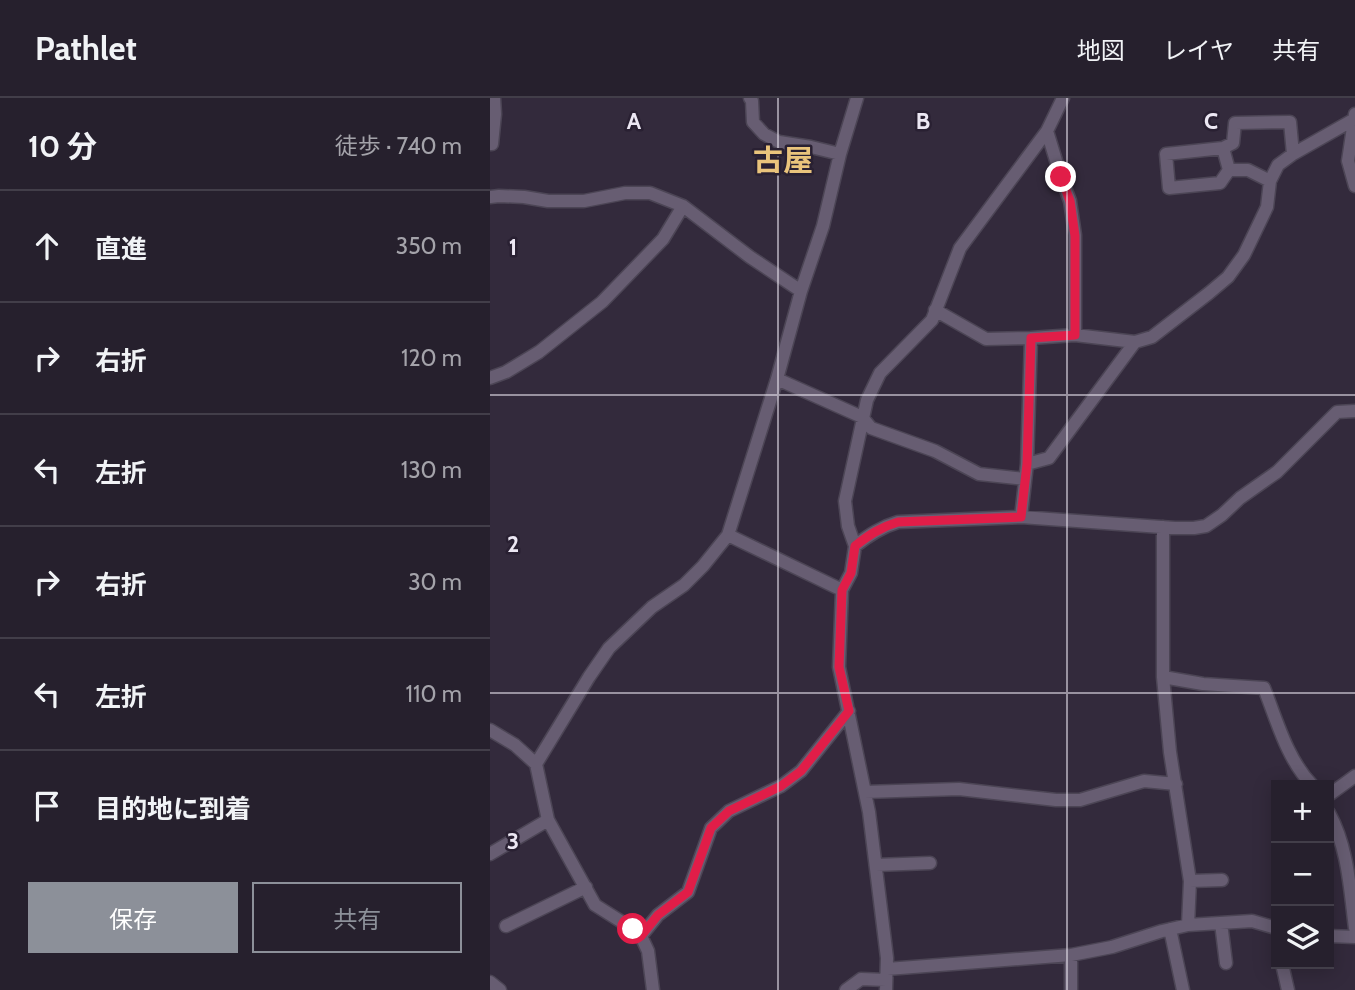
<!DOCTYPE html>
<html lang="ja">
<head>
<meta charset="utf-8">
<style>
	body { margin:0; font-family:Cabin,"Noto Sans JP",sans-serif; background:#2e2835; color:#f1f3f6 }
	.controls { position:absolute; right:21px; bottom:21px; display:grid; overflow:hidden; border-radius:0px; box-shadow:0 4px 18px #0003 }
	.controls button { width:63px; height:63px; display:grid; place-items:center; padding:0; border:0; border-bottom:2px solid #423e49; background:#26202d; color:#f1f3f6; font:35px sans-serif }
	.stop { position:absolute; width:21px; height:21px; margin:-16px; border:5px solid #e11d48; border-radius:50%; background:#fff }
	.stop.end { background:#e11d48; border-color:#fff; box-shadow:0 2px 7px #0008 }
	.list { margin:0; padding:0; list-style:none }
	h2 { display:flex; justify-content:space-between; align-items:center; height:91px; margin:0; padding:0 28px; font-size:30px }
	h2 small { font-size:23px; font-weight:400; color:#a4a3aa }
	.list li { display:grid; grid-template-columns:46px 1fr auto; gap:21px; align-items:center; box-sizing:border-box; height:112px; padding:0 28px; border-top:2px solid #423e49 }
	.list b { display:block; font-size:26px; white-space:nowrap }
	.list em { font-size:23px; font-style:normal; color:#a4a3aa }
	.actions { display:flex; gap:14px; padding:21px 28px }
	.actions a { flex:1; padding:16px 0; border:2px solid #8c9099; border-radius:0px; text-align:center; font-size:24px; color:#8c9099 }
	.actions .main { background:#8c9099; color:#fff }
	.icon { flex:none; width:38px; height:38px; fill:none; stroke:currentColor; stroke-width:2; stroke-linecap:round; stroke-linejoin:round }
	.map { position:relative; flex:none; width:865px; height:892px; overflow:hidden }
	header { display:flex; align-items:center; gap:42px; box-sizing:border-box; height:98px; padding:0 35px; background:#26202d; border-bottom:2px solid #423e49 }
	header strong { font-size:33px }
	nav { display:flex; gap:38px; margin-inline-start:auto; font-size:24px }
	main { display:flex }
	aside { flex:1; background:#26202d }
	.map>svg:first-child { display:block }
	.lines { fill:none; stroke-linecap:round; stroke-linejoin:round }
	.street-casing { stroke:#4c4555; stroke-width:15 }
	.street { stroke:#675d72; stroke-width:12 }
	.route { stroke:#e11d48; stroke-width:9 }
	.grid { fill:none; stroke:#ece7f3; stroke-width:2; stroke-opacity:0.55 }
	.labels { text-anchor:middle; dominant-baseline:central; stroke-width:5; stroke-linejoin:round; paint-order:stroke }
	.quarter-label { font-size:30px; font-weight:bold; fill:#eac47c; stroke:#292032 }
	.grid-label { font-size:23px; text-anchor:middle; font-weight:bold; fill:#ece7f3; stroke:#292032; stroke-width:5; stroke-linejoin:round; paint-order:stroke }
</style>
</head>
<body>
<header>
<strong>Pathlet</strong>
<nav><a>地図</a><a>レイヤ</a><a>共有</a></nav>
</header>
<main>
<aside>
<h2>10 分<small>徒歩 · 740 m</small></h2>
<ul class="list">
<li><svg class="icon" aria-label="ahead" viewBox="0 0 24 24"><path d="M12 20V5M6 11l6-6 6 6"/></svg><div><b>直進</b></div><em>350 m</em></li>
<li><svg class="icon" aria-label="right" viewBox="0 0 24 24"><path d="M7 20v-9h11M14 6l5 5-5 5"/></svg><div><b>右折</b></div><em>120 m</em></li>
<li><svg class="icon" aria-label="left" viewBox="0 0 24 24"><path d="M17 20v-9H6M10 6l-5 5 5 5"/></svg><div><b>左折</b></div><em>130 m</em></li>
<li><svg class="icon" aria-label="right" viewBox="0 0 24 24"><path d="M7 20v-9h11M14 6l5 5-5 5"/></svg><div><b>右折</b></div><em>30 m</em></li>
<li><svg class="icon" aria-label="left" viewBox="0 0 24 24"><path d="M17 20v-9H6M10 6l-5 5 5 5"/></svg><div><b>左折</b></div><em>110 m</em></li>
<li><svg class="icon" aria-label="arrive" viewBox="0 0 24 24"><path d="M6 21V4h12l-3 4 3 4H6"/></svg><div><b>目的地に到着</b></div></li>
</ul>
<div class="actions"><a class="main">保存</a><a>共有</a></div>
</aside>
<div class="map">
<svg width="865" height="892" viewBox="0 0 865 892">
	<rect width="100%" height="100%" fill="#332a3c"/>
	<g class="lines">
		<defs>
			<path id="street" d="M 260,0 L 262,3 L 263,24 L 274,36 L 289,44 L 321,49 L 350,56
				M 865,16 L 858,63 L 865,88
				M 557,33 L 571,79 L 580,103 L 585,137 L 585,237
				M 0,46 L 2,46 L 5,16 L 4,0
				M 733,50 L 676,56 L 679,90 L 730,85 L 739,72
				M 780,83 L 758,72 L 739,72 L 733,50 L 743,45 L 745,25 L 800,24 L 803,56
				M 0,99 L 9,98 L 34,99 L 58,103 L 94,103 L 135,95 L 160,95 L 193,108 L 260,159 L 311,193
				M 445,212 L 496,241 L 541,240
				M 0,280 L 16,274 L 49,254 L 112,204 L 173,141 L 193,108
				M 287,281 L 372,319 L 381,330 L 445,353 L 489,376 L 535,381
				M 537,366 L 559,360 L 645,244
				M 531,419 L 537,366 L 541,240 L 585,237 L 645,244 L 662,239 L 719,195 L 738,179 L 754,157 L 777,109 L 780,83 L 788,67 L 803,56 L 863,22
				M 673,429 L 673,579 L 680,654 L 700,783 L 698,827
				M 238,437 L 352,492
				M 365,448 L 358,428 L 355,403 L 377,302 L 390,275 L 442,222 L 470,150 L 557,33 L 573,0
				M 673,579 L 713,586 L 774,590 C 787,623 797,661 822,687
				M 0,632 L 25,647 L 46,666 L 58,722 L 105,807 L 143,831 L 151,838 L 158,853 L 163,892
				M 46,666 L 99,579 L 119,550 L 162,509 L 194,487 L 213,468 L 238,437 L 287,281 L 311,193 L 333,128 L 350,56 L 367,0
				M 375,694 L 469,691 L 566,702 L 590,702 L 654,683 L 686,686
				M 839,697 L 865,678
				M 839,715 C 858,749 860,792 865,830
				M 0,756 L 58,722
				M 386,767 L 440,765
				M 700,783 L 732,782
				M 731,825 L 736,865
				M 16,828 L 96,789
				M 680,831 L 693,892
				M 151,838 L 168,817 L 198,794 L 221,730 L 239,713 L 291,688 L 311,673 L 359,613
				M 839,838 L 865,839
				M 581,857 L 581,892
				M 792,866 L 798,892
				M 397,871 L 581,857 L 622,849 L 672,833 L 698,827 L 762,823 L 786,830
				M 0,884 L 10,892
				M 356,892 L 371,881 L 396,882
				M 396,892 L 397,860 L 379,714 L 349,569 L 352,492 L 361,475 L 365,448 C 379,437 391,429 408,424 L 531,419 L 685,430 L 704,430 L 716,428 L 732,417 L 750,400 L 787,374 L 847,314 L 865,313"/>
		</defs>
		<!-- street casing -->
		<use href="#street" class="street-casing"/>
		<!-- street -->
		<use href="#street" class="street"/>
	</g>
	<g class="lines">
		<!-- route -->
		<path class="route" d="M 143,831 L 151,838 L 168,817 L 198,794 L 221,730 L 239,713 L 291,688 L 311,673 L 359,613 L 349,569 L 352,492 L 361,475 L 365,448 C 379,437 391,429 408,424 L 531,419 L 537,366 L 541,240 L 585,237 L 585,138 L 580,103 L 571,79"/>
	</g>
	<!-- grid -->
	<path class="grid" d="M 288,0 L 288,892M 577,0 L 577,892M 0,297 L 865,297M 0,595 L 865,595"/>
	<g class="labels">
		<!-- quarter labels -->
		<g class="quarter-label">
			<text x="293" y="62">古屋</text>
		</g>
	</g>
	<g class="grid-label">
		<text x="144" y="31">A</text>
		<text x="433" y="31">B</text>
		<text x="721" y="31">C</text>
		<text x="23" y="157">1</text>
		<text x="23" y="454">2</text>
		<text x="23" y="751">3</text>
	</g>
</svg>
<div class="controls">
<button>+</button>
<button>−</button>
<button><svg class="icon" aria-label="layers" viewBox="0 0 24 24"><path d="M12 4l9 5-9 5-9-5zM3 14l9 5 9-5"/></svg></button>
</div>
<div class="stop" style="left:143px;top:831px"></div>
<div class="stop end" style="left:571px;top:79px"></div>
</div>
</main>
</body>
</html>
